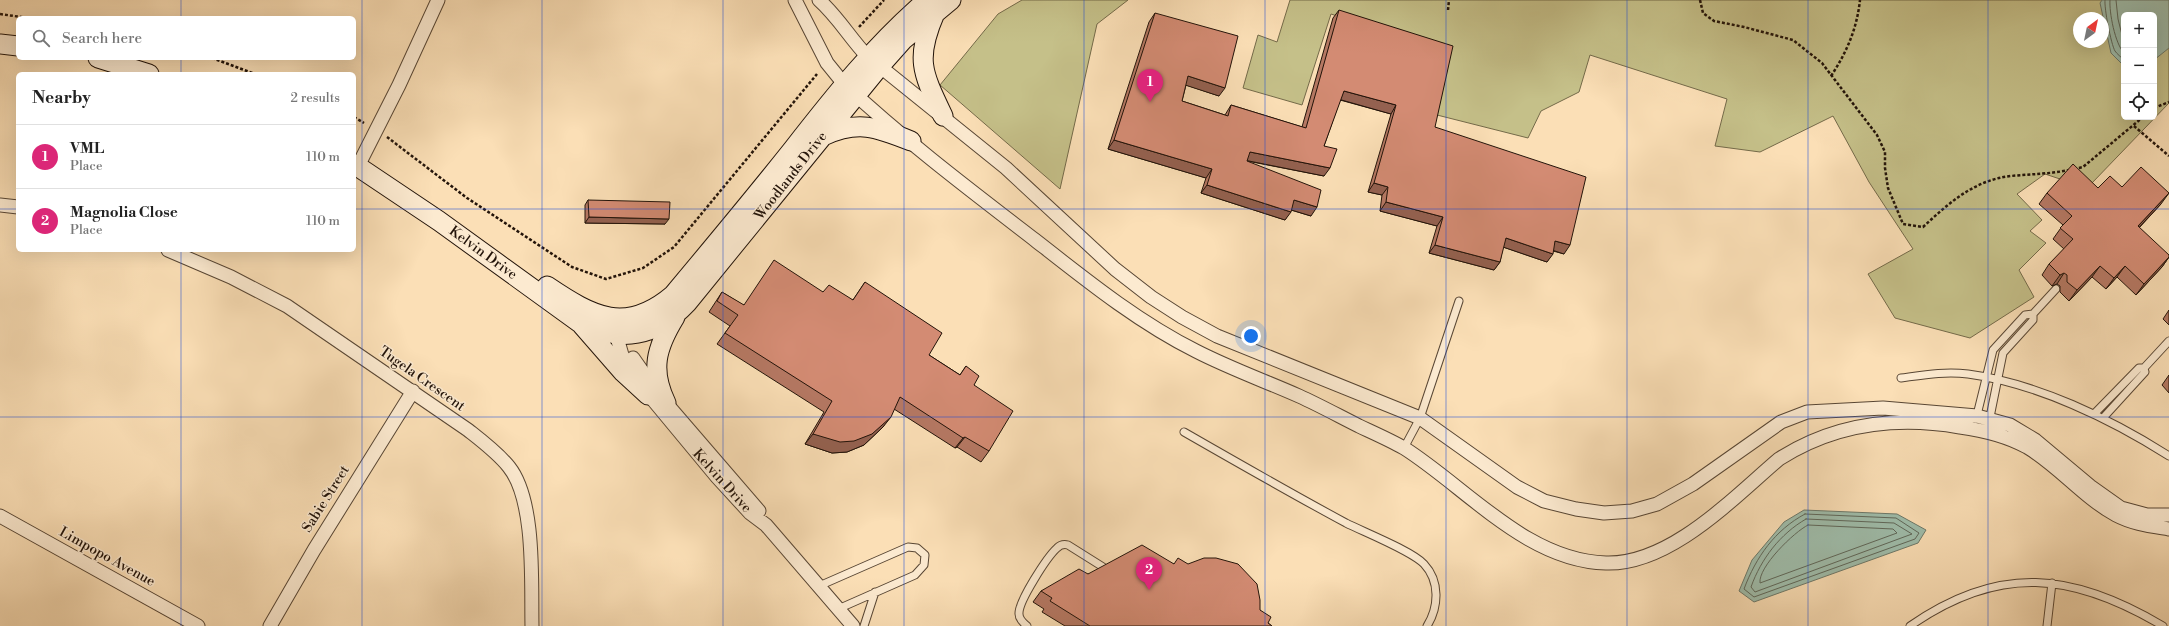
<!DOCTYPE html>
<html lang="en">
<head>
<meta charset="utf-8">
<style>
	body { margin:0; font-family:"Libre Bodoni",serif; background:#f6f6f6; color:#222 }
	.controls { position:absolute; right:12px; top:12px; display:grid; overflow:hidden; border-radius:6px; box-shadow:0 4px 16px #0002 }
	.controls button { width:36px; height:36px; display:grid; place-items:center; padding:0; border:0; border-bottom:1px solid #e0e0e0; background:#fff; color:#222; font:20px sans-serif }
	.compass { position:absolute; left:2073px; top:12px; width:36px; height:36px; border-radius:50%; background:#fff; box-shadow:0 4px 16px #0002; rotate:33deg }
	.you { position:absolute; left:1251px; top:336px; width:14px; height:14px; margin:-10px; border:3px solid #fff; border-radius:50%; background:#1a73e8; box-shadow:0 0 0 6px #1a73e833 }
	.badge { display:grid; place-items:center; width:26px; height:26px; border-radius:50%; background:#db2777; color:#fff; font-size:13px; font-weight:700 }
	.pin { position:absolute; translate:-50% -33px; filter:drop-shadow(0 1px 2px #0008) }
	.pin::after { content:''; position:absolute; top:21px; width:14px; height:12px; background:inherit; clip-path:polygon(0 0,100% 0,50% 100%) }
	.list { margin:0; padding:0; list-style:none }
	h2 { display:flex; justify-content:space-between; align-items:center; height:52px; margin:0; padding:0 16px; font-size:17px }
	h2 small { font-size:13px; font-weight:400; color:#767676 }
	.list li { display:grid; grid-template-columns:26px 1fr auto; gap:12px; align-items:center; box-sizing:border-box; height:64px; padding:0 16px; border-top:1px solid #e0e0e0 }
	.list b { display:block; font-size:15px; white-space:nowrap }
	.list p { margin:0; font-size:13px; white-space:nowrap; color:#767676 }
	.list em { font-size:13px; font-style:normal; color:#767676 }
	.icon { flex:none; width:22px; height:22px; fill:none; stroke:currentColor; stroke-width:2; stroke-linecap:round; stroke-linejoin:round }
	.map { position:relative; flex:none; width:2169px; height:626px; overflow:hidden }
	.search { position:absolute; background:#fff; box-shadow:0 4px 16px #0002; left:16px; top:16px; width:340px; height:44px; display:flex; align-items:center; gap:10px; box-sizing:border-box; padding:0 14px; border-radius:6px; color:#767676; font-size:15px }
	.panel { position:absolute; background:#fff; box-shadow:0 4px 16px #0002; left:16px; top:72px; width:340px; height:180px; border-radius:6px }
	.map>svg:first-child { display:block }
	.green { fill:#c5c089; stroke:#746a49; fill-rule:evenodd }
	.water { fill:#9fbdab; stroke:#6d796a }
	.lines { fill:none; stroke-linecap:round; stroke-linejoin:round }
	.shore { stroke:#60685a; stroke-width:1 }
	.service-casing { stroke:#584634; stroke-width:9 }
	.minor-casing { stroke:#584634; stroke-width:15 }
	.secondary-casing { stroke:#221309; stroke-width:21 }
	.path { stroke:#221309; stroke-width:2.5; stroke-dasharray:3 2; stroke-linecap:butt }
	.service { stroke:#fcead0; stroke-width:7 }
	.minor { stroke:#fcead0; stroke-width:13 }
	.secondary { stroke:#fcead0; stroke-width:19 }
	.wall { fill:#b57863; stroke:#221309 }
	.shaded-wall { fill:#946150; stroke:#221309 }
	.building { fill:#d38b73; stroke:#221309 }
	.grid { fill:none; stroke:#1d4ed8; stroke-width:1; stroke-opacity:0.55 }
	.labels { text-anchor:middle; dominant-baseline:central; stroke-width:3; stroke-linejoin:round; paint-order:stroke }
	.street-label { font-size:14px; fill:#221309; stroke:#fcead0 }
</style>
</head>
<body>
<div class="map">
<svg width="2169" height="626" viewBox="0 0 2169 626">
	<rect width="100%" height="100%" fill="#fbdfb6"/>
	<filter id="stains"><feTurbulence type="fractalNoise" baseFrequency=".005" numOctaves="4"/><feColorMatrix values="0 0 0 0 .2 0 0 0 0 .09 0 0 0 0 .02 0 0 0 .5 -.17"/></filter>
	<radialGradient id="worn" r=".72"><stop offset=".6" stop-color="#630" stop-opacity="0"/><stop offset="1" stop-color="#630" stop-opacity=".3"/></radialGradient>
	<!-- green -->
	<path class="green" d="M 1022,0 L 1128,0 L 1097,24 L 1060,189 L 940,85 L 998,14 Z
		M 1290,0 L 2169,0 L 2169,103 L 2092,183 L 2075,184 L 2045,174 L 2017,194 L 2042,220 L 2030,231 L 2046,243 L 2019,270 L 2034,297 L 1970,338 L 1895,318 L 1868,274 L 1913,249 L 1869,182 L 1833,116 L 1760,152 L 1715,146 L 1727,99 L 1590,55 L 1579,92 L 1541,111 L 1528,138 L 1437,115 L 1451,52 L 1331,14 L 1302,105 L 1243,88 L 1258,35 L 1277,42 ZM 2124,15 L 2154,15 L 2154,117 L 2124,117 ZM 2079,18 L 2103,18 L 2103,42 L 2079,42 Z"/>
	<!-- water -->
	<path class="water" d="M 2102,0 L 2169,0 L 2169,48 L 2154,60 L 2154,15 L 2124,15 L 2124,66 L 2111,53 L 2100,3 Z
		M 1804,510 L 1897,514 L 1926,530 L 1918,543 L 1754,602 L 1739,591 L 1752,560 L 1784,522 Z"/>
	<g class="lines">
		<!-- shore -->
		<path class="shore" d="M 2105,0 C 2104,8 2111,44 2115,51 C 2117,54 2121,57 2124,60
			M 2110,0 C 2109,12 2115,44 2124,53
			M 2116,0 L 2118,19 L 2124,43
			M 1805,514 L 1896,518 L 1919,533 L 1915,539 L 1754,597 L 1744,589 C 1756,557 1775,530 1805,514 Z
			M 1806,519 L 1894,523 L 1912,534 L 1755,592 L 1751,587 C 1761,559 1780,534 1806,519 Z
			M 1808,525 L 1893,529 L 1897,533 L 1760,583 C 1758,567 1794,532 1808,525 Z"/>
		<defs>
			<path id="service" d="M 2033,314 L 2056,289
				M 2144,368 L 2169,341
				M 1901,378 C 1923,375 1945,371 1968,374 C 2036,383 2111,419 2169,456
				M 2094,414 L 2139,368 L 2144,368 L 2145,372 L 2103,418
				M 1976,419 L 1993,350 L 2025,315 L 2033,314 L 2033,320 L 2003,353 L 1989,422
				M 1184,432 C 1238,463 1292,494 1346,523 C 1364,532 1412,551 1424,564 C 1440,581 1439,607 1427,626
				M 1404,448 L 1420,418 L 1459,301
				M 819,586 L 908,547 L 917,548 L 925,555 L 924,565 L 915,575 L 838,609
				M 864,626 L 875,592
				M 1027,626 C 1024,623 1019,620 1019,614 C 1018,602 1047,557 1057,548 C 1060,545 1064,544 1068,545 L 1103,567
				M 1910,626 C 1999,564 2072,572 2163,626
				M 2047,626 L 2052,583"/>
			<path id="minor" d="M 795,0 L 827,63 L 844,84 C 904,140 970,190 1035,240 C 1086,280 1138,322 1196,351 C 1229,368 1265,381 1299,396 C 1319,405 1339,416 1359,426 C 1374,433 1390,440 1404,448 C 1467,488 1527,561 1606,563 C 1670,565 1733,498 1779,459 C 1834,424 1897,416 1960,427 C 1982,430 2007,436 2027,447 C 2059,466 2083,497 2116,515 C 2133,524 2151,526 2169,529
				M 819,0 C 838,17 850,38 867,56 L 1006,168 L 1115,269 L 1151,297 L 1182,317 L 1217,336 L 1420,418 L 1517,487 L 1544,501 L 1576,509 L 1604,513 L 1632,511 L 1657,504 L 1693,484 L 1781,422 L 1807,412 L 1883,408 L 1977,416 L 2010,425 L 2035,440 L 2090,486 L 2121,508 L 2147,515 L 2169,515
				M 358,166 L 399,85 L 438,0
				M 0,205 L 18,207
				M 168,250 L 231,277 L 287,306 L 468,430 C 482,441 498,453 509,467 C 536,501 531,584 532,626
				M 614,327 L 622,355 L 633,373
				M 633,358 L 659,395 L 759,511
				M 644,389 L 717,477 L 750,513 L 766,525 L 853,626
				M 0,516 L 198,626
				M 270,626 L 314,550 L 413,391"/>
			<path id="secondary" d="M 935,13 C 915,59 922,72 943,116
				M 0,44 L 18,46
				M 98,58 L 149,74
				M 823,136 C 858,120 876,127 911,141
				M 354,164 L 439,221 L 580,323 C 622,343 655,337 687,303 L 879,67 L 903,40 L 951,0
				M 547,286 C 593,317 626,335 673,295 C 714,246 754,198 793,149 C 835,95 875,45 927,0
				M 582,325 L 623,372 L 648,395
				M 666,403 C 650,370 656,348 675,317"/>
		</defs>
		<!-- service casing -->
		<use href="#service" class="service-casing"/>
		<!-- minor casing -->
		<use href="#minor" class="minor-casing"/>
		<!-- secondary casing -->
		<use href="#secondary" class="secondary-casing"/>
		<!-- path -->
		<path class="path" d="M 1700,0 L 1703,13 L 1714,21 L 1744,27 L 1793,40 L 1822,63 L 1877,135 L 1885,152 L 1885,168 L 1888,188 L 1903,224 L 1923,227 C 1949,203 1974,180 2011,176 C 2031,174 2050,174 2069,170
			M 1448,10 L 1449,0
			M 0,14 L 28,18
			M 859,27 L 884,0
			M 212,58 L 255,74
			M 1831,76 C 1847,52 1857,28 1860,0
			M 2154,108 L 2169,102
			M 354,117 L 364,123
			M 2134,126 L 2169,156
			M 387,137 L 467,198 L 572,267 L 606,279 L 643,268 L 674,247 L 817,74
			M 2074,169 L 2083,167 L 2143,117"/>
		<!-- service -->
		<use href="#service" class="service"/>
		<!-- minor -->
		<use href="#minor" class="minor"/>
		<!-- secondary -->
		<use href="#secondary" class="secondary"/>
	</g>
	<!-- wall -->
	<path class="wall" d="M 1339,10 L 1435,127 L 1564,254 L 1553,251 L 1547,262 L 1503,247 L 1500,262 L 1494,270 L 1429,253 L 1437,226 L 1380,211 L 1382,195 L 1368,192 L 1391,114 L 1340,100 L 1324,146 L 1324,176 L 1247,161 L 1311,216 L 1291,210 L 1285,220 L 1201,193 L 1206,178 L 1108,149 L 1149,22 L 1155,13 L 1219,96 L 1186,85 L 1182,101 L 1225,115 L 1231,105 L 1302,127 L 1333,18 Z
		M 2122,187 L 2161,204 L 2139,228 L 2169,257 L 2162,267 L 2136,295 L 2117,277 L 2106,289 L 2092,277 L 2069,301 L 2060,292 L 2060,286 L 2057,284 L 2052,286 L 2042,275 L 2049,264 L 2064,249 L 2053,239 L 2063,225 L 2039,204 L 2047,193 L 2098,188 Z
		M 588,200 L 665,224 L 585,223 L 585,205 Z
		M 865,282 L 929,355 L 960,375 L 966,366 L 974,385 L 989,451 L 981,462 L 957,447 L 955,448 L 894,409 L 883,427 L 864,445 L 847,452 L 832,453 L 805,444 L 824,412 L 717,344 L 730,326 L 709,312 L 722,292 L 743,305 L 823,292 L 853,300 Z
		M 2169,310 L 2169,325 L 2163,319 Z
		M 2169,375 L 2169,393 L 2162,385 Z
		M 1174,564 L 1260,610 L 1268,623 L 1272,626 L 1065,626 L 1042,612 L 1044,609 L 1033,602 L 1041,591 L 1088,574 Z"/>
	<!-- shaded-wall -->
	<path class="shaded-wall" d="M 1188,76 L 1225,88 L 1219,96 L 1182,84 Z
		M 1344,91 L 1396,105 L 1391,114 L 1338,99 Z
		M 1114,140 L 1212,169 L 1206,178 L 1108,149 Z
		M 1250,152 L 1330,168 L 1324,176 L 1244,160 Z
		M 1374,183 L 1388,187 L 1382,195 L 1368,192 Z
		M 1207,185 L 1291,212 L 1285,220 L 1201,193 Z
		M 2169,193 L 2161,204 L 2130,237 L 2138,226 Z
		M 1294,200 L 1317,207 L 1311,216 L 1288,209 Z
		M 1386,202 L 1443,217 L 1437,226 L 1380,211 Z
		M 589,217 L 669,219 L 665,224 L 585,223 Z
		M 1506,238 L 1553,254 L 1547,262 L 1500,246 Z
		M 1555,241 L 1570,245 L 1564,254 L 1549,249 Z
		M 1435,245 L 1500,262 L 1494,270 L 1429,253 Z
		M 2169,257 L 2162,267 L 2136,295 L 2144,284 Z
		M 2100,266 L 2092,277 L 2069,301 L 2077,290 Z
		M 2125,266 L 2117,277 L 2106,289 L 2114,278 Z
		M 2064,273 L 2057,284 L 2052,286 L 2060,275 Z
		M 891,417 L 883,427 L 864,445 L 847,452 L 832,453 L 805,444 L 813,434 Z
		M 965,437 L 957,447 L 955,448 L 963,438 Z"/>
	<!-- building -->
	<path class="building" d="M 1339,10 L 1453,46 L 1435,127 L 1586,177 L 1570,245 L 1555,241 L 1553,254 L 1506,238 L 1500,262 L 1435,245 L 1443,217 L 1386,202 L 1388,187 L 1374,183 L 1396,105 L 1344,91 L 1324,146 L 1337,149 L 1330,168 L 1250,152 L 1247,161 L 1321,190 L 1317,207 L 1294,200 L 1291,212 L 1207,185 L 1212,169 L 1114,140 L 1155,13 L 1238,36 L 1225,88 L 1188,76 L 1182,101 L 1228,116 L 1231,105 L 1306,128 Z
		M 2073,164 L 2098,188 L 2110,176 L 2122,187 L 2141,167 L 2169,193 L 2138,226 L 2169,255 L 2169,257 L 2144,284 L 2125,266 L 2114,278 L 2100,266 L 2077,290 L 2067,282 L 2067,275 L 2064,273 L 2060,275 L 2049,264 L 2073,239 L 2060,228 L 2072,216 L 2047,193 Z
		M 588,200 L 670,202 L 669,219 L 589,217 Z
		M 774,260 L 823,292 L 829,285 L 853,300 L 865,282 L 942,333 L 929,355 L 960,375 L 966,366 L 979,376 L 974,385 L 1013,411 L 989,451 L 965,437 L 963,438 L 900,397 L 891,417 L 872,434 L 854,441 L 840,442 L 813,434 L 832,401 L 725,333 L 738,315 L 717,301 L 722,292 L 744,305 Z
		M 1142,545 L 1174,564 L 1178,558 L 1188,564 L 1204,558 L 1216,558 L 1238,564 L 1257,584 L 1260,600 L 1260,610 L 1271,617 L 1268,623 L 1272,626 L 1090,626 L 1050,601 L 1052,598 L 1041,591 L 1079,569 L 1088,574 Z"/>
	<!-- grid -->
	<path class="grid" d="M 181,0 L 181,18M 362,0 L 362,626M 542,0 L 542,626M 723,0 L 723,626M 904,0 L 904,626M 1084,0 L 1084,626M 1265,0 L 1265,626M 1446,0 L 1446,626M 1627,0 L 1627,626M 1808,0 L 1808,626M 1988,0 L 1988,626M 181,58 L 181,74M 0,209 L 18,209M 354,209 L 2169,209M 181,250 L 181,626M 0,417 L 2169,417"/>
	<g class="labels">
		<!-- street labels -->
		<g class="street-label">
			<text transform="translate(791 176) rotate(-52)">Woodlands Drive</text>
			<text transform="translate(483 253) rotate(36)">Kelvin Drive</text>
			<text transform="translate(422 379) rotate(35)">Tugela Crescent</text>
			<text transform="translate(722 481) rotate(48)">Kelvin Drive</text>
			<text transform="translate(326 499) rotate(-58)">Sabie Street</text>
			<text transform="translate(107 557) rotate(29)">Limpopo Avenue</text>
		</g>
	</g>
	<rect width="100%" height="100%" filter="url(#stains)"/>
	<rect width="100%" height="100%" fill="url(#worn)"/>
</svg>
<div class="controls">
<button>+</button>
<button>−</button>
<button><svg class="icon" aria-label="locate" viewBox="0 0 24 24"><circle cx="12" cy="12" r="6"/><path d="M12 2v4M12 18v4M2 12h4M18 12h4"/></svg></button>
</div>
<svg class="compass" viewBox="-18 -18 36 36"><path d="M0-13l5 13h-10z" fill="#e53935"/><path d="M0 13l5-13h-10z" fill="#767676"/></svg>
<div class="you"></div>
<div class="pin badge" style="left:1150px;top:102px">1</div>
<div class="pin badge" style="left:1149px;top:590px">2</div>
<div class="search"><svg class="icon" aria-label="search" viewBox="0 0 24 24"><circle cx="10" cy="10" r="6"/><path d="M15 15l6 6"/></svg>Search here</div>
<section class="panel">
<h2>Nearby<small>2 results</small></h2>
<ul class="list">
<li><span class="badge">1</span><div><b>VML</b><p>Place</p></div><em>110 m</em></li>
<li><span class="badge">2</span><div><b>Magnolia Close</b><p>Place</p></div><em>110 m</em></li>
</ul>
</section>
</div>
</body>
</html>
